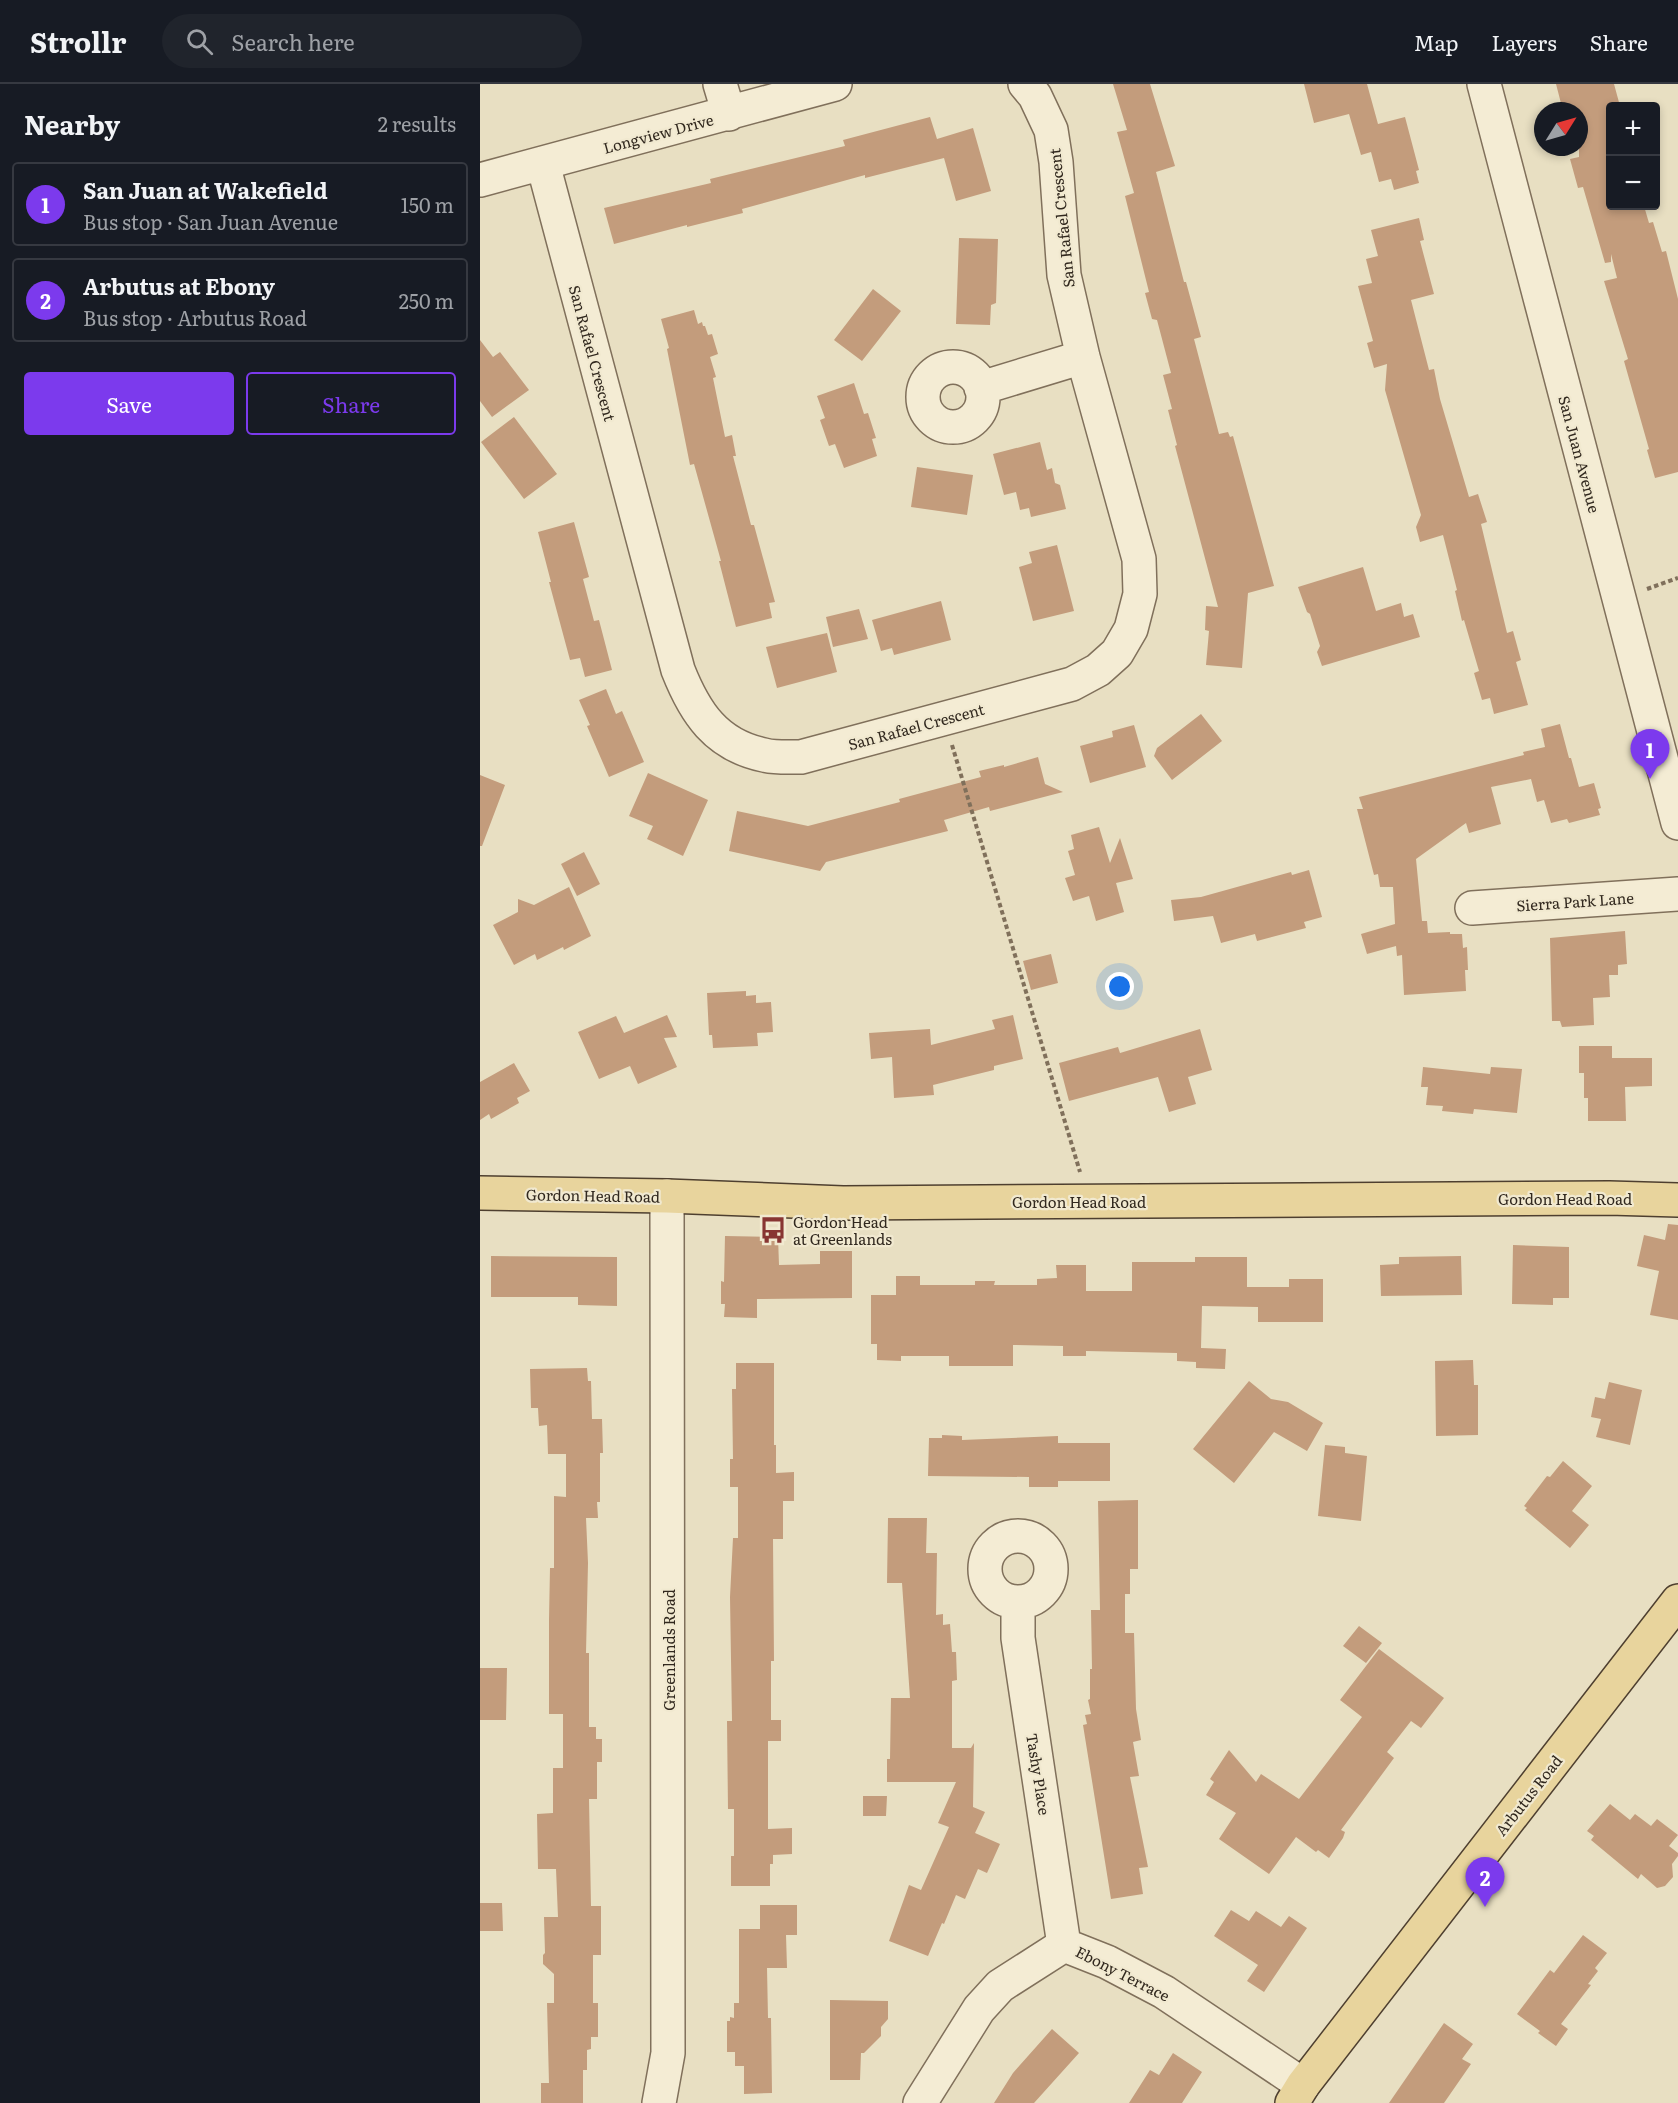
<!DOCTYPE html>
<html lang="en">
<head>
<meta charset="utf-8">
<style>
	body { margin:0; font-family:Literata,serif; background:#20242c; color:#f1f3f6 }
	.controls { position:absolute; right:18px; top:18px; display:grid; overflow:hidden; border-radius:6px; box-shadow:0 3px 9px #0003 }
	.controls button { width:54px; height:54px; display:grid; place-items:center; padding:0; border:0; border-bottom:2px solid #363941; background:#171b24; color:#f1f3f6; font:30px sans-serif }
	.compass { position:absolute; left:1054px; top:18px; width:54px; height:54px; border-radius:50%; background:#171b24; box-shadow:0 3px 9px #0003; rotate:53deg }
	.you { position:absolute; left:640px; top:903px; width:21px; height:21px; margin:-15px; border:4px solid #fff; border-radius:50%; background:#1a73e8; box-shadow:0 0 0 9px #1a73e833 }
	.badge { display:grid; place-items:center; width:39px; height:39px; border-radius:50%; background:#7c3aed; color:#fff; font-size:20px; font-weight:700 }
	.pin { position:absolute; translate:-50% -50px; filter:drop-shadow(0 2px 3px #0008) }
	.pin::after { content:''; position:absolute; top:32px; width:21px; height:18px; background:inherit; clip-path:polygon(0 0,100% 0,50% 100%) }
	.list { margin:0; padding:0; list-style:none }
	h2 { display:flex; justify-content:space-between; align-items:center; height:78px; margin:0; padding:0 24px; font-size:26px }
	h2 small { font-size:20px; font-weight:400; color:#9ea1a6 }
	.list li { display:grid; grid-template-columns:39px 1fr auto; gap:18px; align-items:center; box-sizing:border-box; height:84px; margin:0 12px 12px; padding:0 12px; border:2px solid #363941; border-radius:6px }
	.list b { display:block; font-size:22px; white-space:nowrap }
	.list p { margin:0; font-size:20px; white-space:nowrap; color:#9ea1a6 }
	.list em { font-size:20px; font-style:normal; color:#9ea1a6 }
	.actions { display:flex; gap:12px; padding:18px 24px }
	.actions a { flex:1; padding:14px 0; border:2px solid #7c3aed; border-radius:6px; text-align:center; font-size:21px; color:#7c3aed }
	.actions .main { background:#7c3aed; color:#fff }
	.icon { flex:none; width:33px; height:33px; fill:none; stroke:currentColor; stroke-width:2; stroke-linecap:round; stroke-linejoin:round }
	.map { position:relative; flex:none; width:1198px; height:2019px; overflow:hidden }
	header { display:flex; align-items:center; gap:36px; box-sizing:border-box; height:84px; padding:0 30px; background:#171b24; border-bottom:2px solid #363941 }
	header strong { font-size:28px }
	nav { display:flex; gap:33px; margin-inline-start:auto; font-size:21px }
	.search { width:420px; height:54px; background:#20242c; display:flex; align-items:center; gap:15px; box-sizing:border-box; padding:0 21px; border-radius:33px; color:#9ea1a6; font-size:22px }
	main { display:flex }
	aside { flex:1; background:#171b24 }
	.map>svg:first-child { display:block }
	.building { fill:#c39c7c }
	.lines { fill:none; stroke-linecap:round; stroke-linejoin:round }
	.minor-casing { stroke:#80705b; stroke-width:36 }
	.major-casing { stroke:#4e3f2f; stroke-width:36 }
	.path { stroke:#80705b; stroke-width:4; stroke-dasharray:4.5 3; stroke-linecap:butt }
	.minor { stroke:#f4ecd4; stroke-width:33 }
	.major { stroke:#e8d49d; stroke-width:33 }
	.labels { text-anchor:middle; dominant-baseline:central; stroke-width:4.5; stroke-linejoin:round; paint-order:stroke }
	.street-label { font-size:15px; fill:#31281e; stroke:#f1e9d0 }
	.poi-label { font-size:15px; fill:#31281e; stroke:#f1e9d0; text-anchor:start }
</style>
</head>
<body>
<header>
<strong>Strollr</strong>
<div class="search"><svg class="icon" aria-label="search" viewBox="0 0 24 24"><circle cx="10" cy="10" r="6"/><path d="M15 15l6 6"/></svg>Search here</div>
<nav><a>Map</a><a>Layers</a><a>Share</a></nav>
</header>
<main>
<aside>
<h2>Nearby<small>2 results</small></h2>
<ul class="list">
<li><span class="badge">1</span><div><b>San Juan at Wakefield</b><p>Bus stop · San Juan Avenue</p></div><em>150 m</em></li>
<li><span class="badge">2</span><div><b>Arbutus at Ebony</b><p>Bus stop · Arbutus Road</p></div><em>250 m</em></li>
</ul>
<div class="actions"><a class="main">Save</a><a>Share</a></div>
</aside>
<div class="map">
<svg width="1198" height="2019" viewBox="0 0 1198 2019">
	<rect width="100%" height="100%" fill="#e8dfc2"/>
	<!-- building -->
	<path class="building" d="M 633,0 L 670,0 L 695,82 L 676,88 L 704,198 L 706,198 L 721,253 L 714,255 L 739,350 L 748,348 L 750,353 L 753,352 L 794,502 L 768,509 L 762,584 L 726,581 L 729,547 L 725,546 L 726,522 L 738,523 L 695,362 L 697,361 L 688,326 L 692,325 L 683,291 L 691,289 L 677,236 L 672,235 L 665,209 L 669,208 L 645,112 L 654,109 L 637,48 L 647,46 Z
		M 824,0 L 887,0 L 898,40 L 925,33 L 939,86 L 936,87 L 939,99 L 914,106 L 911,95 L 899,98 L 891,68 L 881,71 L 869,30 L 834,39 Z
		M 1076,0 L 1134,0 L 1140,22 L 1131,22 L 1131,122 L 1164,122 L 1169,139 L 1173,138 L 1182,168 L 1186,167 L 1198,215 L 1198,388 L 1175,394 L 1167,366 L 1169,365 L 1144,277 L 1148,275 L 1124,197 L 1137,194 L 1131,170 L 1131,178 L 1125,179 L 1103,103 L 1098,104 L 1090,75 L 1099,73 L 1099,27 L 1083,27 Z
		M 450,33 L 457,55 L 493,44 L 511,107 L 476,117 L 464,74 L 385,94 L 385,91 L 262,125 L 263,129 L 207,143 L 207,141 L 134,160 L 124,124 L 231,99 L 230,95 L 365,62 L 363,56 Z
		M 939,134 L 944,156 L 940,157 L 954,210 L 931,216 L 949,286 L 954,285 L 960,315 L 989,413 L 998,410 L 1007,438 L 1001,440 L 1027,549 L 1033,547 L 1041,576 L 1036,578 L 1048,621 L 1014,630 L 1010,614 L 1002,616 L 994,589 L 999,587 L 984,536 L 982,537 L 975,507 L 977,506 L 963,451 L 940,458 L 936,443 L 941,431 L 905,306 L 907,280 L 894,284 L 887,259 L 893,257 L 878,202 L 892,199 L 886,175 L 898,172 L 891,146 Z
		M 479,154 L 518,155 L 516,219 L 511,221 L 510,241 L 476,240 Z
		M 393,205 L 421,227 L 382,277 L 354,256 Z
		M 214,226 L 218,240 L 222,238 L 223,242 L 225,242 L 228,251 L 232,250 L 238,270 L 230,273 L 236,293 L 233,294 L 245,353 L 252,351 L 256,372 L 253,372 L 271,441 L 274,441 L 295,518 L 289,519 L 292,534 L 256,543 L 239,477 L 241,477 L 214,380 L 210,381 L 187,265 L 189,264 L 181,235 Z
		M 0,256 L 13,273 L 20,268 L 49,306 L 12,333 L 0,317 Z
		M 374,299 L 384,330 L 388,329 L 396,354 L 392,355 L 397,372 L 364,384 L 355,360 L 349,362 L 340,336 L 345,334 L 337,312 Z
		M 34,333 L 77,390 L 44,415 L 1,358 Z
		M 560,358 L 567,386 L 572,384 L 575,399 L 580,401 L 586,425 L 551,433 L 549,424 L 540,426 L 536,408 L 524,411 L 513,370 Z
		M 437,383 L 493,391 L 487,431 L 431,423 Z
		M 94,438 L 109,493 L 103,495 L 114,537 L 119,536 L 132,586 L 105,593 L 100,574 L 90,576 L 69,498 L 71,498 L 58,448 Z
		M 577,461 L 594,527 L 553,537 L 539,483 L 552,479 L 549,468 Z
		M 883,483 L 896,527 L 921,519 L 924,533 L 933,530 L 940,553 L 842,582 L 837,568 L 840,562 L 830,530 L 827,528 L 818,503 Z
		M 461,517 L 471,556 L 414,571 L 412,564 L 401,567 L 392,536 Z
		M 379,525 L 388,555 L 353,563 L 346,533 Z
		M 347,549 L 357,588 L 297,604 L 286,563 Z
		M 126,605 L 136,630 L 142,627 L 164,678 L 129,693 L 107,642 L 110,641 L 99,616 Z
		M 721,630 L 742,657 L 692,696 L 674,672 L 677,664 Z
		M 1080,640 L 1089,674 L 1091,674 L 1099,703 L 1114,699 L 1121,724 L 1118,725 L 1120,731 L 1089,739 L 1087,735 L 1071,739 L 1064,716 L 1057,718 L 1051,695 L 1011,703 L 1021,740 L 989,749 L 986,739 L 936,775 L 942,837 L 947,837 L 948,849 L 970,848 L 970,850 L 982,850 L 983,864 L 987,863 L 988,886 L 985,886 L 986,907 L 924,911 L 922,871 L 917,872 L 916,862 L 887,870 L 881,850 L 915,840 L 913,803 L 900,803 L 898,790 L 894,791 L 877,725 L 883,725 L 879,713 L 1044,671 L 1043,668 L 1065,663 L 1061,645 Z
		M 654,641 L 666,683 L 610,699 L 600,662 L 633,653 L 632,647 Z
		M 558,673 L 565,700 L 583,708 L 510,727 L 509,723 L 464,736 L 468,747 L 346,778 L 340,787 L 249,767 L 257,727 L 328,742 L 420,718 L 419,715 L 501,693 L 499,687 L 524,681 L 524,683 Z
		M 168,689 L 228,716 L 203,772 L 167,755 L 173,742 L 149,732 Z
		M 0,691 L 25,701 L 2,762 L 0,762 Z
		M 619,743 L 630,779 L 640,754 L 653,795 L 636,799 L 644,828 L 616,837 L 609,812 L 593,817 L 585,794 L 595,791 L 588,767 L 594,765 L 591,751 Z
		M 104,768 L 120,800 L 97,812 L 81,780 Z
		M 829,786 L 842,833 L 824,838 L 826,844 L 777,857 L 775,850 L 741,859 L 733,832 L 694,837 L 691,816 L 721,813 L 811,788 L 812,791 Z
		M 89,803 L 111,852 L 84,866 L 83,863 L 57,876 L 55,870 L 34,881 L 13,841 L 38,828 L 38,815 L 54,821 Z
		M 1145,847 L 1147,880 L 1138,881 L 1138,891 L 1129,891 L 1130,913 L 1113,914 L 1114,941 L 1082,943 L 1080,937 L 1072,937 L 1070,854 Z
		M 571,870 L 578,899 L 551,906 L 543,877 Z
		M 266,907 L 266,912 L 276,911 L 276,919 L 291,918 L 293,948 L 277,949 L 278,962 L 233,964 L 232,951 L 229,951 L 227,909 Z
		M 187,931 L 197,953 L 184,954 L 197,983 L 158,1000 L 150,982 L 119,995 L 98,948 L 136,932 L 144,949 Z
		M 533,931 L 543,975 L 514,982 L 514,986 L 453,1001 L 454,1011 L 414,1014 L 412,973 L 391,975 L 389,949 L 450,945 L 451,961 L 515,945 L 512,936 Z
		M 720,945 L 732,986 L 708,993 L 716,1020 L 689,1028 L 678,993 L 589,1017 L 579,979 L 638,963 L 640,969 Z
		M 1099,962 L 1132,962 L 1132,974 L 1172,974 L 1172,1002 L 1145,1003 L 1146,1037 L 1108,1037 L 1108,1014 L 1104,1014 L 1104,989 L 1099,989 Z
		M 34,979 L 50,1007 L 37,1014 L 39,1019 L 11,1035 L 9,1030 L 0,1036 L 0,998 Z
		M 943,983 L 1010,990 L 1011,983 L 1042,985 L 1037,1029 L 994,1025 L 993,1030 L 962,1027 L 963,1022 L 946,1021 L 948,1003 L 941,1003 Z
		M 1188,1140 L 1198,1141 L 1198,1236 L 1170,1231 L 1179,1187 L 1157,1182 L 1164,1151 L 1185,1156 Z
		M 245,1152 L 298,1153 L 299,1181 L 340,1180 L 340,1167 L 372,1167 L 372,1214 L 277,1215 L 277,1234 L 244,1233 L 245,1220 L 241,1220 L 241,1197 L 244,1198 Z
		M 1033,1161 L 1089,1163 L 1089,1214 L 1073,1214 L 1073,1221 L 1032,1220 Z
		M 11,1172 L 137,1173 L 137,1222 L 98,1221 L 98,1213 L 11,1213 Z
		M 981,1172 L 982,1211 L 901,1212 L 900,1181 L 919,1180 L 919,1173 Z
		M 715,1173 L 767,1173 L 767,1203 L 809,1203 L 809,1195 L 843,1195 L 843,1238 L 778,1238 L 778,1223 L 722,1222 L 721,1264 L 746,1265 L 745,1285 L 716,1284 L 716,1278 L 697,1277 L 697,1269 L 606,1267 L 606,1272 L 583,1272 L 583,1262 L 533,1261 L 533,1282 L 469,1282 L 469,1272 L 421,1272 L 421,1277 L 397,1276 L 397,1260 L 391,1260 L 391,1211 L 416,1211 L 416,1192 L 440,1192 L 440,1201 L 495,1201 L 495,1197 L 515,1197 L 514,1201 L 557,1201 L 557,1195 L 577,1194 L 576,1181 L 606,1181 L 606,1207 L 652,1207 L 652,1178 L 715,1178 Z
		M 993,1276 L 994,1301 L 998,1301 L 998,1351 L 956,1352 L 955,1277 Z
		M 256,1279 L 294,1279 L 294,1361 L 296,1361 L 296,1389 L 314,1388 L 314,1417 L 303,1417 L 303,1455 L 293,1455 L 294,1577 L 291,1577 L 291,1636 L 301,1636 L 301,1657 L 288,1657 L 288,1745 L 312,1744 L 312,1770 L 293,1771 L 293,1780 L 290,1780 L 290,1802 L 251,1802 L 251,1772 L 254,1772 L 254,1725 L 248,1725 L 247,1637 L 252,1637 L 250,1513 L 253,1454 L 258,1454 L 258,1403 L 250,1403 L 250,1375 L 253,1375 L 252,1305 L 256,1305 Z
		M 107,1284 L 108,1297 L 111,1297 L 112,1335 L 122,1335 L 123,1369 L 120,1369 L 120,1418 L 117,1418 L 118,1434 L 106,1434 L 108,1479 L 106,1569 L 109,1569 L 109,1643 L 116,1643 L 116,1655 L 122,1655 L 122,1678 L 117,1678 L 117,1715 L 109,1715 L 111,1822 L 121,1822 L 121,1871 L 113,1871 L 113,1919 L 118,1919 L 118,1953 L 111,1953 L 111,1965 L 107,1966 L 107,1986 L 103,1986 L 103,2019 L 61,2019 L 61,1999 L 69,1999 L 67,1919 L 74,1919 L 74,1890 L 63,1880 L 63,1871 L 65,1869 L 64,1833 L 78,1833 L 76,1785 L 58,1785 L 57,1730 L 73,1729 L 73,1684 L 83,1684 L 83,1630 L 69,1630 L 69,1536 L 70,1484 L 74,1484 L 74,1412 L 86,1413 L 86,1370 L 68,1370 L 67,1341 L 59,1342 L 58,1324 L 51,1324 L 50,1285 Z
		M 769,1297 L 791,1315 L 808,1318 L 843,1339 L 827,1367 L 794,1348 L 754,1399 L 713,1365 Z
		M 1129,1298 L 1162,1306 L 1150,1361 L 1116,1353 L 1121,1335 L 1111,1333 L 1115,1313 L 1125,1315 Z
		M 462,1351 L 482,1352 L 482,1356 L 578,1352 L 578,1359 L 630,1359 L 630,1397 L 578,1397 L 578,1403 L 549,1403 L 549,1393 L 448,1392 L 449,1354 L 462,1354 Z
		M 845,1361 L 865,1363 L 865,1369 L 887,1372 L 881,1437 L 838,1432 Z
		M 1083,1377 L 1112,1402 L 1092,1427 L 1109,1441 L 1090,1464 L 1045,1426 L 1047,1424 L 1044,1422 L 1067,1392 L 1070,1393 Z
		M 658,1416 L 658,1485 L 650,1485 L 650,1510 L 645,1510 L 645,1549 L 654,1549 L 656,1625 L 661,1656 L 653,1658 L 659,1692 L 650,1693 L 668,1783 L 659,1784 L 663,1810 L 631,1815 L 603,1641 L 607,1640 L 605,1631 L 611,1630 L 608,1616 L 610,1615 L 610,1585 L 612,1585 L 611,1526 L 620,1526 L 618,1417 Z
		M 408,1434 L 447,1434 L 446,1469 L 457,1469 L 456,1531 L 463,1530 L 463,1541 L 470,1540 L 472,1568 L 476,1568 L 477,1596 L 472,1597 L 472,1664 L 491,1664 L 494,1659 L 493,1723 L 505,1728 L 495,1749 L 520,1760 L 507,1789 L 498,1785 L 485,1815 L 476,1811 L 464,1840 L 462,1839 L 448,1872 L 409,1857 L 429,1801 L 441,1806 L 469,1743 L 458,1739 L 476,1698 L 407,1698 L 407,1675 L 410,1675 L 411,1614 L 430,1614 L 422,1499 L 407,1499 Z
		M 879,1542 L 902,1559 L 886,1579 L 863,1562 Z
		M 899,1565 L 964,1614 L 941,1644 L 931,1637 L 907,1668 L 914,1674 L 861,1746 L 865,1748 L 863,1754 L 849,1774 L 838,1766 L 836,1768 L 816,1753 L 789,1790 L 739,1755 L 756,1729 L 726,1711 L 734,1698 L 730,1695 L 749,1666 L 776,1698 L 781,1690 L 819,1715 L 882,1633 L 860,1616 Z
		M 0,1584 L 27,1584 L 26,1636 L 0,1636 Z
		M 383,1712 L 407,1712 L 406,1732 L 383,1732 Z
		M 1130,1720 L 1150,1736 L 1155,1730 L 1171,1742 L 1177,1735 L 1198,1751 L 1189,1762 L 1198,1769 L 1198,1772 L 1192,1780 L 1193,1793 L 1185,1802 L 1177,1804 L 1161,1790 L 1158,1795 L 1111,1756 L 1114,1752 L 1107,1747 Z
		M 0,1819 L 22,1819 L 23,1847 L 0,1847 Z
		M 280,1821 L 317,1821 L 317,1851 L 306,1851 L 307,1884 L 287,1884 L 288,1934 L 291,1934 L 292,2009 L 264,2010 L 264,1982 L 255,1982 L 255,1968 L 247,1968 L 247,1937 L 250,1937 L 250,1933 L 254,1934 L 254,1919 L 259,1919 L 259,1845 L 280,1845 Z
		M 751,1826 L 769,1837 L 776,1827 L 801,1843 L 809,1832 L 827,1844 L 784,1908 L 767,1897 L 778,1881 L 734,1852 Z
		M 1103,1851 L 1127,1869 L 1115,1884 L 1118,1887 L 1108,1900 L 1111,1901 L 1081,1940 L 1088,1945 L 1076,1962 L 1058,1949 L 1060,1947 L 1037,1930 L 1070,1886 L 1074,1889 Z
		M 350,1916 L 408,1917 L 408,1935 L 401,1943 L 401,1952 L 384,1969 L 381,1969 L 380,1996 L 350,1996 Z
		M 964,1939 L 993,1960 L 982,1975 L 991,1980 L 964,2019 L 909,2019 Z
		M 572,1945 L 599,1969 L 554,2019 L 514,2019 L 533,1989 Z
		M 693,1969 L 722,1988 L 702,2019 L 649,2019 L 670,1986 L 679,1991 Z"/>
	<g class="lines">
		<defs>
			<path id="minor" d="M 240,0 L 249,30
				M 1004,0 L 1198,739
				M 63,80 L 198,586 C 215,629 236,661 284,671 C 295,674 309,673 321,673 L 592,600 L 618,586 L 637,569 L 651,545 L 660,510 L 659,475 L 603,273 L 584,191 L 576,78 L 571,46 L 555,12 L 545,0
				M 0,96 L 355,0
				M443 313a30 30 0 1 1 60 0a30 30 0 1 1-60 0Z
				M 501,304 L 603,273
				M 992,824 L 1198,810
				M505 1485a33 33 0 1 1 66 0a33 33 0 1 1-66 0Z
				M 538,1519 L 538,1554 L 584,1861
				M 179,2019 L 188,1969 L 187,1112
				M 440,2019 L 499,1925 L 520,1902 L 584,1861 L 627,1878 L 684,1908 L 823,2001"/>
			<path id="major" d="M 0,1109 L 187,1112 L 363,1119 L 1129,1114 L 1198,1116
				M 812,2019 L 823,2001 L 1198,1517"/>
		</defs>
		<!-- minor casing -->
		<use href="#minor" class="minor-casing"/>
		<!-- major casing -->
		<use href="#major" class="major-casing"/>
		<!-- path -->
		<path class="path" d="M 1167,505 L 1198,494
			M 472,661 L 600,1088"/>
		<!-- minor -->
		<use href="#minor" class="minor"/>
		<!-- major -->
		<use href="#major" class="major"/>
	</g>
	<!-- icons -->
	<defs>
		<symbol id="bus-bare" viewBox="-9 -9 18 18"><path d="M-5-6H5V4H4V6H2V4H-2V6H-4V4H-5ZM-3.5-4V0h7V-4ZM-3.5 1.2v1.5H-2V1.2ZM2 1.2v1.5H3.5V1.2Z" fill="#883532" stroke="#f1e9d0" stroke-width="2.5" paint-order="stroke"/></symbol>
	</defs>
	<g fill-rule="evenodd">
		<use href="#bus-bare" x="274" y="1127" width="38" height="38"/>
	</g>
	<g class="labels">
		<!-- street labels -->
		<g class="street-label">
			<text transform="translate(178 49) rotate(-15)">Longview Drive</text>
			<text transform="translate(581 134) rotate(-96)">San Rafael Crescent</text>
			<text transform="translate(113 269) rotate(75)">San Rafael Crescent</text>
			<text transform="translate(1100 370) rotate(75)">San Juan Avenue</text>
			<text transform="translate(436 642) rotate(-15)">San Rafael Crescent</text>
			<text transform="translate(1095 817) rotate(-4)">Sierra Park Lane</text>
			<text transform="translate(113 1111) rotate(1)">Gordon Head Road</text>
			<text x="1085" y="1114">Gordon Head Road</text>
			<text x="599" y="1117">Gordon Head Road</text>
			<text transform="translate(188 1566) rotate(-90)">Greenlands Road</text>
			<text transform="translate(559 1690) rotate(81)">Tashy Place</text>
			<text transform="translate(1048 1711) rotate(-52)">Arbutus Road</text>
			<text transform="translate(643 1889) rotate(27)">Ebony Terrace</text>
		</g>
		<!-- poi labels -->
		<g class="poi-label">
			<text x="313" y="1137">Gordon Head<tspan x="313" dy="17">at Greenlands</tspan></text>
		</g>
	</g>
</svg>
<div class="controls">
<button>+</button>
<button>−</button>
</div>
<svg class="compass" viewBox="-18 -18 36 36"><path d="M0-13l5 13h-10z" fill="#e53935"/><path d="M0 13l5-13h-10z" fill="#9ea1a6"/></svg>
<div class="you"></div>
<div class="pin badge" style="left:1170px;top:695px">1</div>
<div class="pin badge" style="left:1005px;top:1823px">2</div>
</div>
</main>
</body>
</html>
